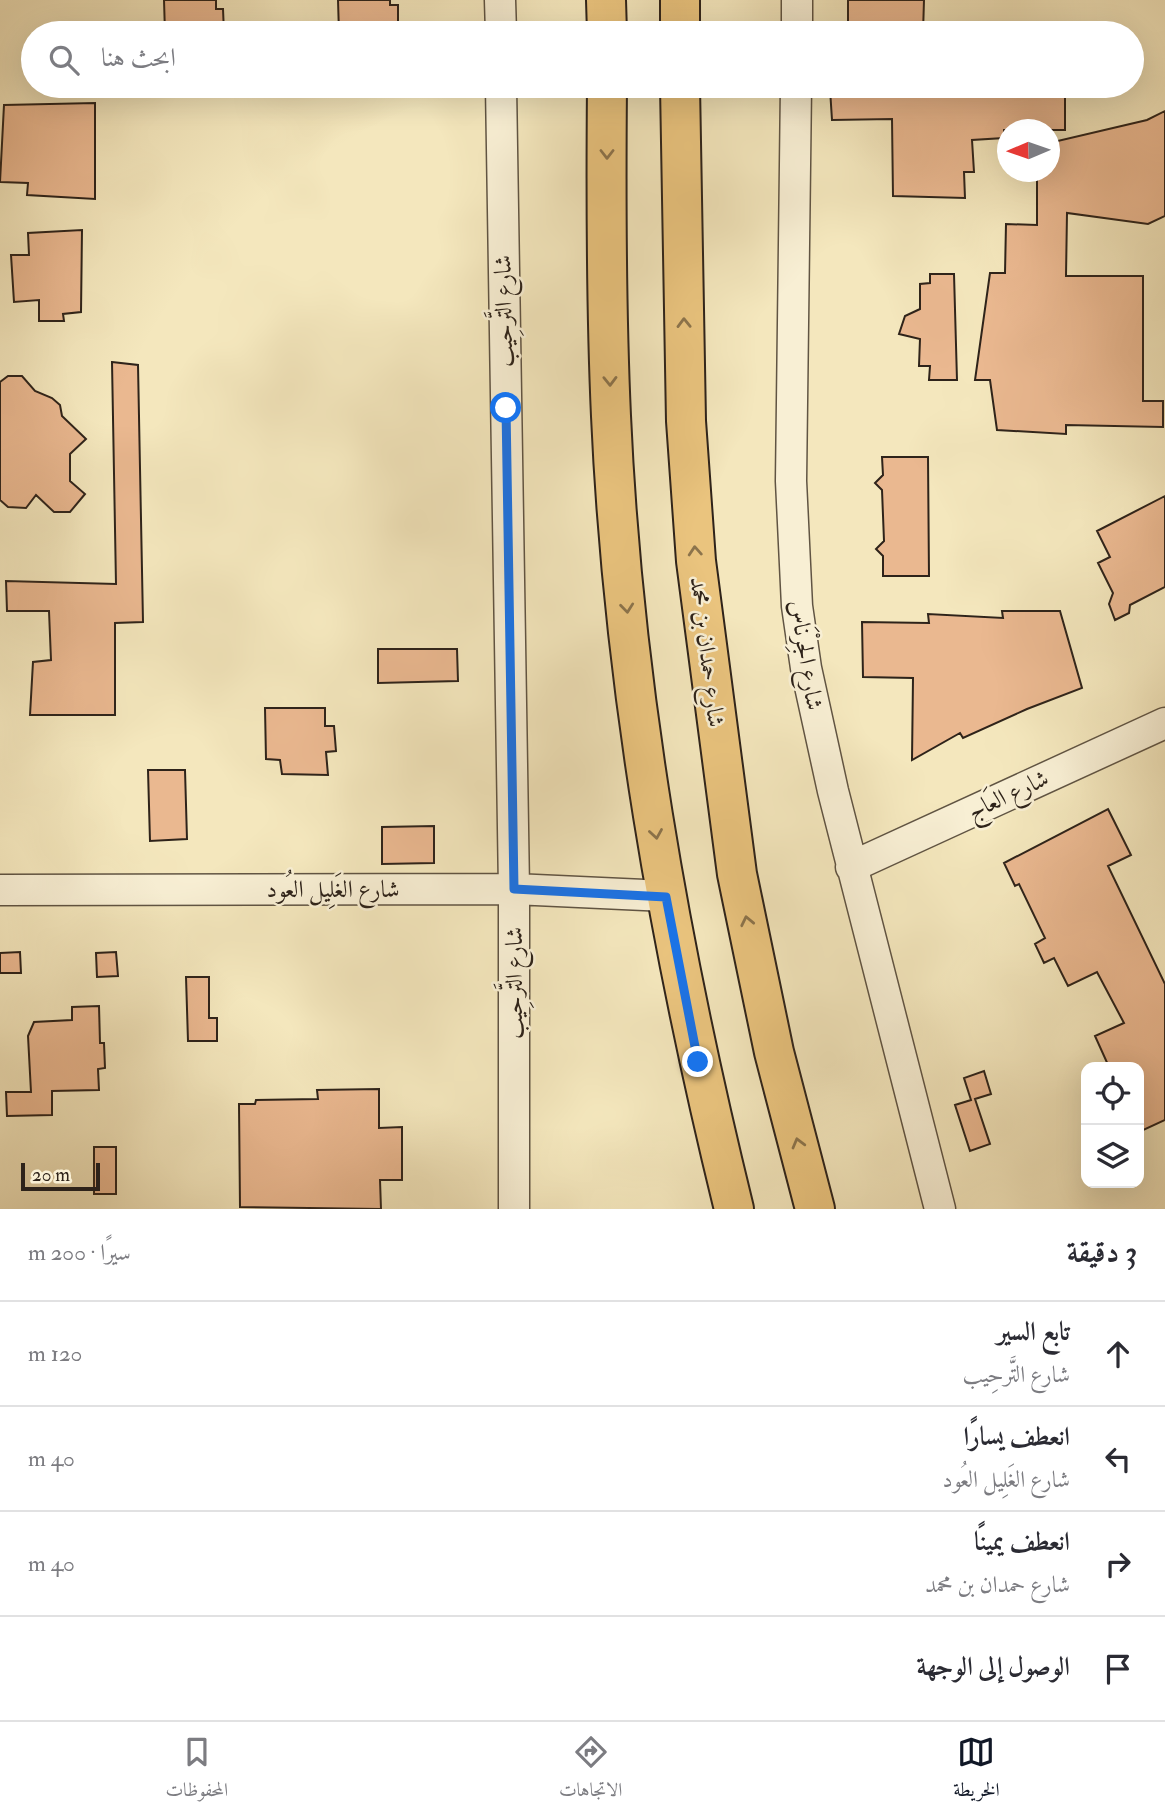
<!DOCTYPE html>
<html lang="ar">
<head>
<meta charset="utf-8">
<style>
	body { margin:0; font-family:"IM FELL Double Pica",Amiri,serif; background:#f7f7f7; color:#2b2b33; direction:rtl }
	.controls { position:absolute; right:21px; bottom:21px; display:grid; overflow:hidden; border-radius:14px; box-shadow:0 7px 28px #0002 }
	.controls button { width:63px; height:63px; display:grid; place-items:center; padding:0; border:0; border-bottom:2px solid #e1e1e2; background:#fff; color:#2b2b33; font:35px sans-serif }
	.compass { position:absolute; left:997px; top:119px; width:63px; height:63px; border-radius:50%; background:#fff; box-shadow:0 7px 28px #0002; rotate:268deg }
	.scale { position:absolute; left:21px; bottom:18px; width:79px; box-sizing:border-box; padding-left:7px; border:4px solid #2e231a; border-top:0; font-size:19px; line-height:24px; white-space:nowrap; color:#2e231a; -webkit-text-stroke:5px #f8efd4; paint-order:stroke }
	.stop { position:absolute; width:21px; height:21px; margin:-16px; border:5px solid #1a73e8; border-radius:50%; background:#fff }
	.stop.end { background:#1a73e8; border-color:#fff; box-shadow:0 2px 7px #0008 }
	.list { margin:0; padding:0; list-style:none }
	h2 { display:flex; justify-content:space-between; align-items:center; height:91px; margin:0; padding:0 28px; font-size:30px }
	h2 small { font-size:23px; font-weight:400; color:#7c7c81 }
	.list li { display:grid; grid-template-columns:46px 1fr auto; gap:21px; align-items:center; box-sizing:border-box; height:105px; padding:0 28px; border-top:2px solid #e1e1e2 }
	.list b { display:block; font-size:26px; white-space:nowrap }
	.list p { margin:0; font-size:23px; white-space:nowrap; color:#7c7c81 }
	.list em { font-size:23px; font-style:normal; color:#7c7c81 }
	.icon { flex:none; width:38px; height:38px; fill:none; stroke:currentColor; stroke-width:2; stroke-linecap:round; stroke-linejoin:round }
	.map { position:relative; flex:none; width:1165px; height:1209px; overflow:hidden; direction:ltr }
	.search { position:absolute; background:#fff; box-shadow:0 7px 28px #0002; left:21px; right:21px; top:21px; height:77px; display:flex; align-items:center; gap:18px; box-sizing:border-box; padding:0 24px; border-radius:38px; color:#7c7c81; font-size:26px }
	.sheet { height:511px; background:#fff }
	nav { display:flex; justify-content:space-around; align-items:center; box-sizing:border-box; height:98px; border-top:2px solid #e1e1e2; background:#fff; font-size:19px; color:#7c7c81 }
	nav a { display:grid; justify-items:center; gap:4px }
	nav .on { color:#111827 }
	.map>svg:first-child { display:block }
	.building { fill:#eab890; stroke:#2e231a; stroke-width:2 }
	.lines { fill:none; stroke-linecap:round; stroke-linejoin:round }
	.minor-casing { stroke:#605443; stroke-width:33 }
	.primary-casing { stroke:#2e231a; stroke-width:42 }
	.minor { stroke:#f8efd4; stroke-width:30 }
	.primary { stroke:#eac47e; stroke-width:38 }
	.oneway { stroke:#8c744c }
	.route { stroke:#1a73e8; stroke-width:9 }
	.labels { text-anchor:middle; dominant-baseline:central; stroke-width:5; stroke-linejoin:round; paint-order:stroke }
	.street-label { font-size:24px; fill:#2e231a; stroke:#f8efd4 }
</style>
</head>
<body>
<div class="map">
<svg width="1165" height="1209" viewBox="0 0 1165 1209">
	<rect width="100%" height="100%" fill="#f4e7bd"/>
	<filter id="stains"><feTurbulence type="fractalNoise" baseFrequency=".00286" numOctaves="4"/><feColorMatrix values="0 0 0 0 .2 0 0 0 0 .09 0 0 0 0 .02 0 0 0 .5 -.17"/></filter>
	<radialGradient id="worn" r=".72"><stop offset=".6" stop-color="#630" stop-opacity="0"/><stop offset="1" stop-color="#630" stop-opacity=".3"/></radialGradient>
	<!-- building -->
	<path class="building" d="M 164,0 L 216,0 L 216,9 L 223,9 L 224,33 L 165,33 Z
		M 338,0 L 390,0 L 390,5 L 398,5 L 398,33 L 339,33 Z
		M 848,0 L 924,0 L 923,33 L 848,33 Z
		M 1036,86 L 1065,86 L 1065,130 L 1004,130 L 1004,138 L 972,140 L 974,172 L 964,172 L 965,198 L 893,196 L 892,119 L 832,120 L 830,89 L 1036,88 Z
		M 95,103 L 95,199 L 27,195 L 28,183 L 0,182 L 4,105 Z
		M 1165,111 L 1165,216 L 1148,224 L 1067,213 L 1066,276 L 1143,276 L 1143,401 L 1163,401 L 1163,427 L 1066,425 L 1066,434 L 997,430 L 990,380 L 975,380 L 990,273 L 1005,273 L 1006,224 L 1037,225 L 1037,172 L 1049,172 L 1049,143 L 1147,120 Z
		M 82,230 L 81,312 L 63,314 L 64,321 L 39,321 L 39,300 L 14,302 L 11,255 L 29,255 L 28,233 Z
		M 930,274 L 954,274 L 957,380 L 929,380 L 930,366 L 919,366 L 920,339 L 899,334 L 905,316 L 920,309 L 920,284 L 930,283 Z
		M 112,362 L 138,365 L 143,622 L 115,623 L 115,715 L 30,715 L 33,662 L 51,660 L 49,611 L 7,611 L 6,581 L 116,584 Z
		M 8,376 L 22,376 L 35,391 L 52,398 L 60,405 L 62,416 L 86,439 L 70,454 L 70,481 L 85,494 L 70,512 L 54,512 L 36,495 L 26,508 L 8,507 L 0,500 L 0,382 Z
		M 882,457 L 928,457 L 929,576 L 883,576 L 883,556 L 876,549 L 884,541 L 882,490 L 875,483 L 883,475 Z
		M 1165,496 L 1165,587 L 1130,605 L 1129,613 L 1115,620 L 1109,604 L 1113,593 L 1098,563 L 1110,557 L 1097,531 Z
		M 1002,611 L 1060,611 L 1082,688 L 1027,709 L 963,738 L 960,733 L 912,760 L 913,678 L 863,677 L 862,622 L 929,623 L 928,614 L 1003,618 Z
		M 378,649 L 457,649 L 458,681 L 378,683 Z
		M 265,708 L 325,708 L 325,726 L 334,726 L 336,751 L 326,752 L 328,775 L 282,774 L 280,760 L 266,759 Z
		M 148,770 L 185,770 L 187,839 L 150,841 Z
		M 1108,809 L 1131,855 L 1108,866 L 1165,984 L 1165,1120 L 1139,1132 L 1139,1067 L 1109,1067 L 1095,1036 L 1124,1023 L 1097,972 L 1068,986 L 1054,958 L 1044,963 L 1035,944 L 1045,938 L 1019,884 L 1015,886 L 1004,863 Z
		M 434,826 L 434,863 L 382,864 L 382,827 Z
		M 20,952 L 21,973 L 0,973 L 0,953 Z
		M 116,952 L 118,976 L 97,977 L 96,953 Z
		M 186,977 L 209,977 L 209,1018 L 217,1018 L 217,1041 L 188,1041 Z
		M 99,1006 L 100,1043 L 104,1043 L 105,1068 L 98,1069 L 99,1090 L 52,1091 L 52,1115 L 7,1116 L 6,1092 L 31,1092 L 28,1036 L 34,1022 L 72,1020 L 72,1007 Z
		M 984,1071 L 991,1094 L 975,1099 L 990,1144 L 970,1151 L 955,1105 L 971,1100 L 964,1078 Z
		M 379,1089 L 379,1128 L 402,1127 L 402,1180 L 380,1180 L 381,1209 L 240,1207 L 239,1104 L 255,1104 L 256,1100 L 318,1099 L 317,1090 Z
		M 94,1147 L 116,1147 L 116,1194 L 94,1194 Z"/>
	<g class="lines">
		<defs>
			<path id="minor" d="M 500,0 L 501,33
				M 797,33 L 797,0
				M 501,86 L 514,889 L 514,1209
				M 796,86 L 791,481 L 797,606 L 806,668 L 833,791 L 940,1209
				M 851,867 L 1165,723
				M 0,890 L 514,889 L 666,896"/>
			<path id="primary" d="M 606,0 L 607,33
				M 680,33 L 680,0
				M 607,86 C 606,196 606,306 611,416 C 623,684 670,949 734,1209
				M 680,86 L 686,421 L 696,561 L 737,874 L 774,1052 L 815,1209"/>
		</defs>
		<!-- minor casing -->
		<use href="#minor" class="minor-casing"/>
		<!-- primary casing -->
		<use href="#primary" class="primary-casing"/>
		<!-- minor -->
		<use href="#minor" class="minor"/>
		<!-- primary -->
		<use href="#primary" class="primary"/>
	</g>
	<!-- one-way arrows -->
	<defs><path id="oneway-chevron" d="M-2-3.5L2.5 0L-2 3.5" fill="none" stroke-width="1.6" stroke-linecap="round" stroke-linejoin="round" transform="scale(1.75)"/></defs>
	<g class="oneway">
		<use href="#oneway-chevron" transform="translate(607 154) rotate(90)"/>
		<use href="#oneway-chevron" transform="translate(684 323) rotate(-91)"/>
		<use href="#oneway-chevron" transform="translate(610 381) rotate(89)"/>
		<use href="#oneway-chevron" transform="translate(695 551) rotate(-94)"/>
		<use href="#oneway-chevron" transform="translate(627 608) rotate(84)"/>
		<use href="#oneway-chevron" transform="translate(656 834) rotate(81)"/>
		<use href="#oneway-chevron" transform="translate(747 921) rotate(-102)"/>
		<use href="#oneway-chevron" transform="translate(798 1143) rotate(-105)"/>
	</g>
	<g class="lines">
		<!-- route -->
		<path class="route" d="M 506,408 L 514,889 L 666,897 L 698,1062"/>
	</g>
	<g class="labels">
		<!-- street labels -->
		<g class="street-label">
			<text transform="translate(504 311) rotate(-91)">شارع التَّرحِيب</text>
			<text transform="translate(707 652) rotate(83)">شارع حمدان بن محمد</text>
			<text transform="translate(806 655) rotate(81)">شارع الجِرْنَاس</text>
			<text transform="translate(1008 795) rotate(-25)">شارع العَاج</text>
			<text x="333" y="889">شارع الغَلِيل العُود</text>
			<text transform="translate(514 983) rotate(-90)">شارع التَّرحِيب</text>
		</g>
	</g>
	<rect width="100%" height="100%" filter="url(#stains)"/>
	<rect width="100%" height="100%" fill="url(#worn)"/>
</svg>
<div class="controls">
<button><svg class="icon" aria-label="locate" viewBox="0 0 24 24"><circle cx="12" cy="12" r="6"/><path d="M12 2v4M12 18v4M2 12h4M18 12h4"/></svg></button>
<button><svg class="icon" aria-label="layers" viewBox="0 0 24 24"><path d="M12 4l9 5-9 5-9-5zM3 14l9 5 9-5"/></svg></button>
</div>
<svg class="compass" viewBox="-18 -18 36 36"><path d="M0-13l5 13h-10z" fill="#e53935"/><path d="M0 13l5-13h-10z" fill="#7c7c81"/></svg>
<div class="scale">20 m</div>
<div class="stop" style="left:506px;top:408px"></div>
<div class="stop end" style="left:698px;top:1062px"></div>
<div class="search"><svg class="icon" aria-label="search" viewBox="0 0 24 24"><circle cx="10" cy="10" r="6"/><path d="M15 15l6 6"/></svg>ابحث هنا</div>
</div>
<section class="sheet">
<h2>3 دقيقة<small>سيرًا · 200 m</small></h2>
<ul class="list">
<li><svg class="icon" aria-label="ahead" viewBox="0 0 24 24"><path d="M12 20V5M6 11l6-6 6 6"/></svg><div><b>تابع السير</b><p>شارع التَّرحِيب</p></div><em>120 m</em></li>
<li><svg class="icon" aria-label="left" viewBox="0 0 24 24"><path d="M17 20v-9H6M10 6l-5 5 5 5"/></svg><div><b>انعطف يسارًا</b><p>شارع الغَلِيل العُود</p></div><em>40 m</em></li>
<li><svg class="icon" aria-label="right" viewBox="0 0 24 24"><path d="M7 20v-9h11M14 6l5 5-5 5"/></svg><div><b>انعطف يمينًا</b><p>شارع حمدان بن محمد</p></div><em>40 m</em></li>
<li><svg class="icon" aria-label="arrive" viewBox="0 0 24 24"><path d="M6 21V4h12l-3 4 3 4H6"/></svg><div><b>الوصول إلى الوجهة</b></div></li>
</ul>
</section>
<nav>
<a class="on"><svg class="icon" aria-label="map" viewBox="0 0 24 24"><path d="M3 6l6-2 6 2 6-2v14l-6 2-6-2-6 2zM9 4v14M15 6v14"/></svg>الخريطة</a>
<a><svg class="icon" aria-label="directions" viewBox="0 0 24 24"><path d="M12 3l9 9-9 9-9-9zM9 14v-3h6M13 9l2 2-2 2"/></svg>الاتجاهات</a>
<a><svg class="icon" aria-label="saved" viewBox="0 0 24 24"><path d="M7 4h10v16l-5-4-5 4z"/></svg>المحفوظات</a>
</nav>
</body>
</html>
